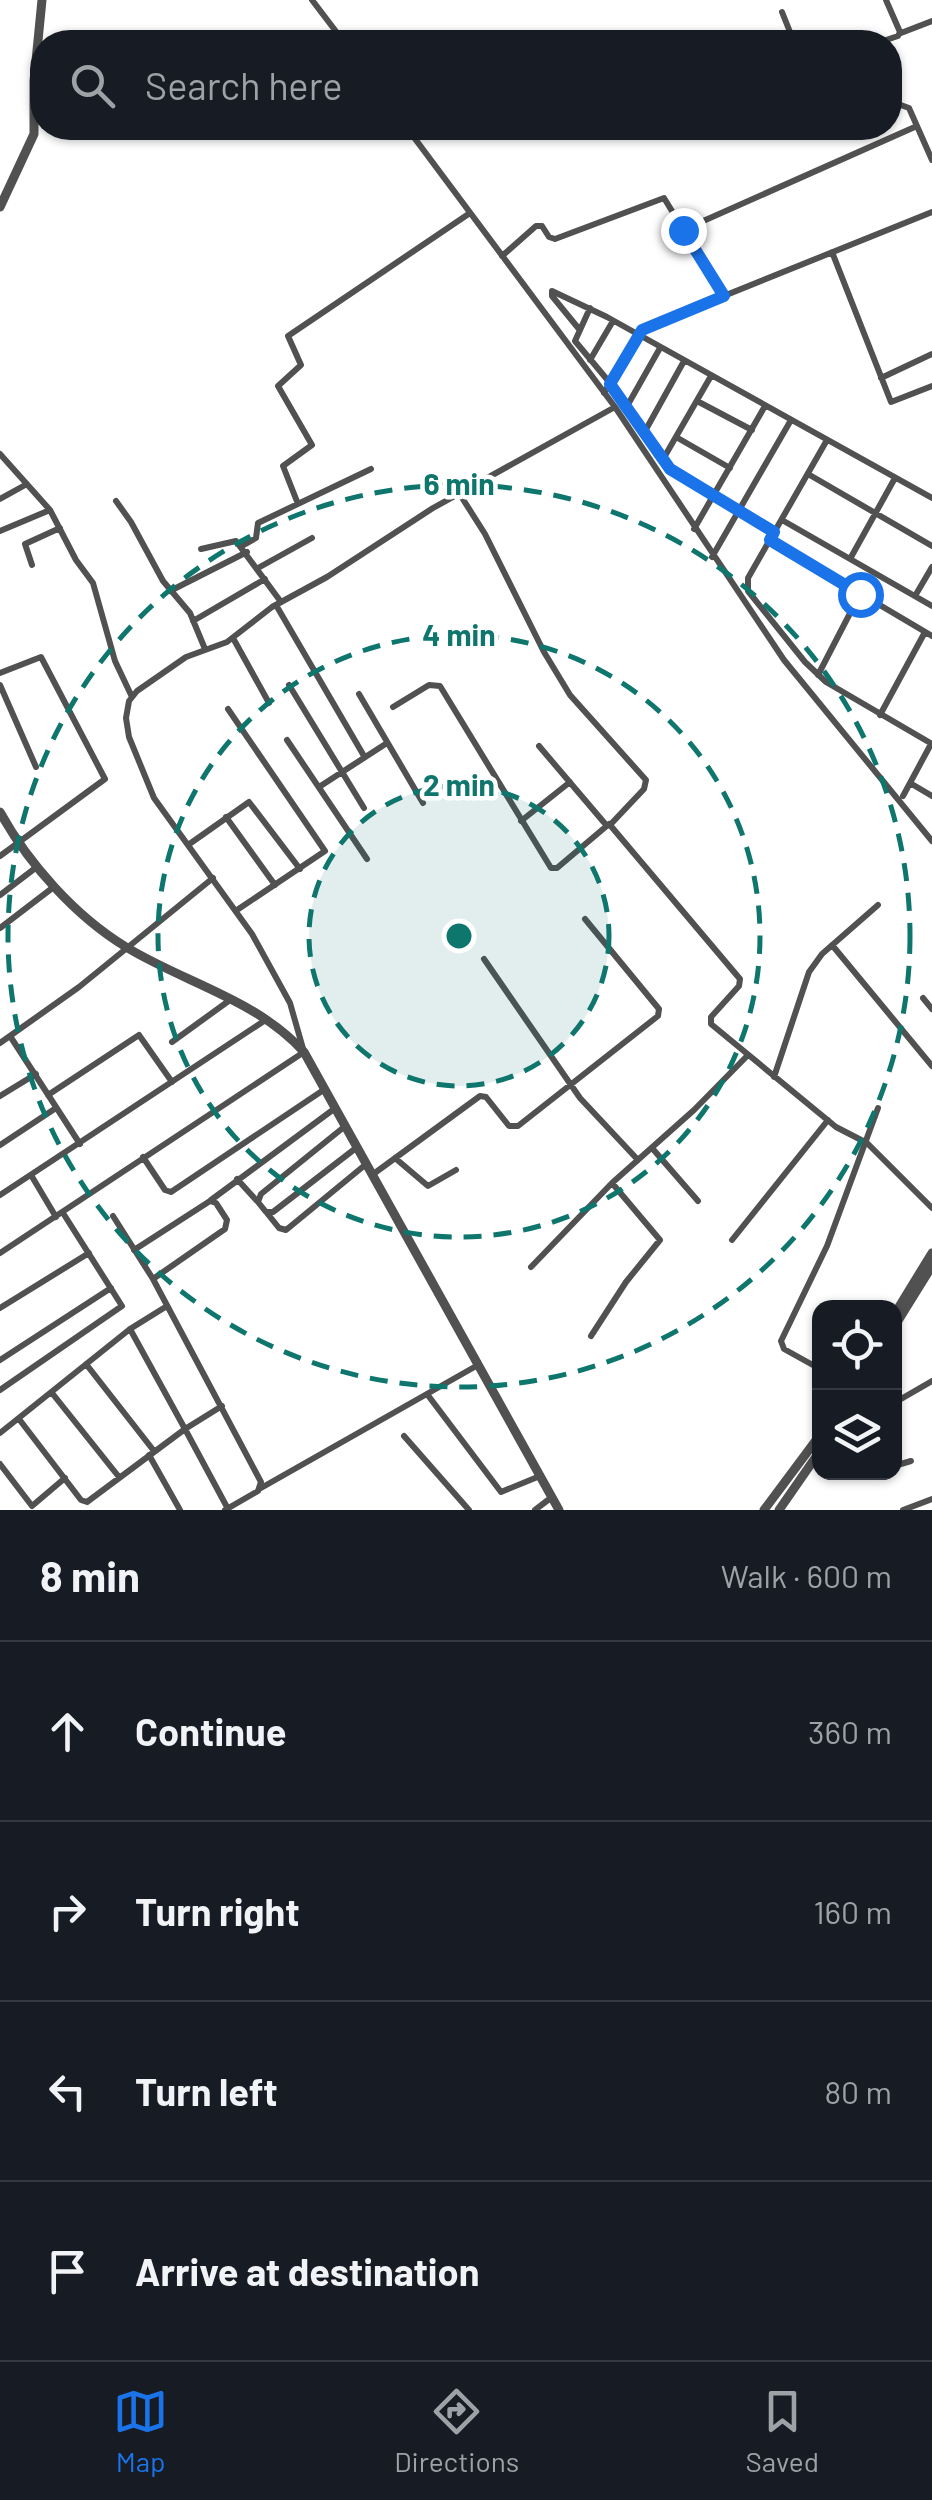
<!DOCTYPE html>
<html lang="en">
<head>
<meta charset="utf-8">
<style>
	body { margin:0; font-family:Barlow,sans-serif; background:#242831; color:#f1f3f6 }
	.controls { position:absolute; right:30px; bottom:30px; display:grid; overflow:hidden; border-radius:20px; box-shadow:0 2px 8px #0004 }
	.controls button { width:90px; height:90px; display:grid; place-items:center; padding:0; border:0; border-bottom:2px solid #363941; background:#171b24; color:#f1f3f6; font:50px sans-serif }
	.stop { position:absolute; width:30px; height:30px; margin:-22px; border:8px solid #1a73e8; border-radius:50%; background:#fff }
	.stop.end { background:#1a73e8; border-color:#fff; box-shadow:0 2px 10px #0008 }
	.list { margin:0; padding:0; list-style:none }
	h2 { display:flex; justify-content:space-between; align-items:center; height:130px; margin:0; padding:0 40px; font-size:42px }
	h2 small { font-size:32px; font-weight:400; color:#9ea1a6 }
	.list li { display:grid; grid-template-columns:65px 1fr auto; gap:30px; align-items:center; box-sizing:border-box; height:180px; padding:0 40px; border-top:2px solid #363941 }
	.list b { display:block; font-size:38px; white-space:nowrap }
	.list em { font-size:32px; font-style:normal; color:#9ea1a6 }
	.icon { flex:none; width:55px; height:55px; fill:none; stroke:currentColor; stroke-width:2; stroke-linecap:round; stroke-linejoin:round }
	.map { position:relative; flex:none; width:932px; height:1510px; overflow:hidden }
	.search { position:absolute; background:#171b24; box-shadow:0 2px 8px #0004; left:30px; right:30px; top:30px; height:110px; display:flex; align-items:center; gap:25px; box-sizing:border-box; padding:0 35px; border-radius:40px; color:#9ea1a6; font-size:38px }
	.sheet { height:850px; background:#171b24 }
	nav { display:flex; justify-content:space-around; align-items:center; box-sizing:border-box; height:140px; border-top:2px solid #363941; background:#171b24; font-size:28px; color:#9ea1a6 }
	nav a { display:grid; justify-items:center; gap:5px }
	nav .on { color:#1a73e8 }
	.map>svg:first-child { display:block }
	.lines { fill:none; stroke-linecap:round; stroke-linejoin:round }
	.minor { stroke:#515151; stroke-width:6 }
	.tertiary { stroke:#515151; stroke-width:9 }
	.route { stroke:#1a73e8; stroke-width:12 }
	.ring { fill:none; stroke:#0f766e; stroke-width:5; stroke-dasharray:18 12 }
	.centre { fill:#0f766e; stroke:#fff; stroke-width:5 }
	.ring-label { font-size:30px; text-anchor:middle; font-weight:bold; fill:#0f766e; stroke:#fff; stroke-width:9; stroke-linejoin:round; paint-order:stroke }
</style>
</head>
<body>
<div class="map">
<svg width="932" height="1510" viewBox="0 0 932 1510">
	<rect width="100%" height="100%" fill="#fff"/>
	<g class="lines">
		<!-- minor -->
		<path class="minor" d="M 312,0 L 344,42
			M 782,12 L 794,42
			M 901,33 L 932,21
			M 880,42 L 898,36 L 900,32 L 886,0
			M 890,108 L 898,104 L 909,108 L 932,160
			M 407,128 L 615,407 L 784,660 L 932,841
			M 683,230 L 917,126
			M 832,252 L 891,402 L 932,386
			M 502,256 L 536,226 L 542,226 L 549,237 L 555,239 L 664,198 L 724,296
			M 590,308 L 575,341 L 610,383 L 662,461 L 675,473 L 774,532
			M 579,329 L 552,296 L 552,291 L 607,317 L 932,498
			M 590,360 L 613,321
			M 881,378 L 932,354
			M 604,393 L 642,329 L 932,212
			M 697,401 L 752,430
			M 626,408 L 660,348
			M 644,433 L 684,361
			M 676,437 L 730,468
			M 827,440 L 748,578 L 748,591 L 805,662 L 826,682 L 932,744
			M 0,454 L 50,510 L 76,560 L 93,583 L 115,661 L 132,697
			M 662,461 L 711,376
			M 808,474 L 932,546
			M 459,493 L 485,534 L 544,652 L 570,695 L 646,780 L 644,789 L 610,825 L 740,979 L 739,986 L 711,1017 L 711,1024 L 836,1127 L 867,1143 L 932,1208
			M 0,499 L 27,484
			M 116,501 L 131,522 L 163,581 L 190,613 L 205,649
			M 298,504 L 283,466 L 312,445 L 278,386 L 301,365 L 288,336 L 470,213
			M 782,520 L 932,606
			M 694,529 L 765,406
			M 0,531 L 50,510
			M 770,540 L 932,636
			M 242,546 L 256,538 L 258,523 L 371,469
			M 201,549 L 236,541 L 281,602
			M 712,557 L 791,420
			M 850,559 L 895,478
			M 32,565 L 25,544 L 60,528
			M 258,568 L 312,538
			M 170,591 L 247,552
			M 915,596 L 932,567
			M 276,605 L 364,756
			M 193,621 L 265,579
			M 233,638 L 269,703
			M 0,673 L 41,657 L 105,779 L 0,856
			M 818,675 L 860,594
			M 0,685 L 36,767
			M 289,685 L 364,808
			M 359,694 L 423,803
			M 393,707 L 429,685 L 440,686 L 551,868 L 557,868 L 609,824
			M 228,709 L 325,851 L 237,910
			M 880,715 L 925,632
			M 287,740 L 367,859
			M 539,746 L 607,826
			M 910,783 L 932,796
			M 319,787 L 387,743
			M 903,796 L 931,744
			M 226,817 L 275,885
			M 521,821 L 570,782
			M 188,845 L 249,802 L 300,869
			M 0,895 L 38,866
			M 0,928 L 55,886
			M 832,945 L 932,1066
			M 484,959 L 580,1098 L 638,1160
			M 923,998 L 932,1009
			M 10,1036 L 80,1144
			M 172,1042 L 230,1000
			M 0,1043 L 79,987 L 213,878
			M 774,1077 L 809,972 L 822,954 L 878,905
			M 48,1095 L 139,1035 L 172,1082
			M 0,1096 L 36,1074
			M 344,1127 L 261,1194 L 258,1202 L 266,1212 L 273,1212 L 356,1148
			M 0,1145 L 56,1108
			M 652,1148 L 698,1201
			M 143,1157 L 165,1190 L 171,1192 L 325,1089
			M 395,1158 L 428,1186 L 456,1170
			M 31,1175 L 56,1217
			M 372,1175 L 480,1096 L 486,1097 L 509,1126 L 518,1126 L 658,1016 L 659,1009 L 585,919
			M 237,1179 L 257,1201
			M 0,1195 L 267,1019
			M 211,1200 L 334,1109
			M 267,1213 L 279,1228 L 286,1230 L 365,1165
			M 113,1216 L 153,1279 L 261,1482 L 258,1491 L 225,1510
			M 732,1240 L 828,1120
			M 134,1250 L 210,1201 L 216,1203 L 227,1220 L 225,1229 L 153,1279
			M 0,1253 L 304,1052 L 290,1003 L 252,934 L 154,798 L 129,737 L 126,718 L 129,701 L 137,691 L 186,657 L 227,642 L 272,607 L 327,577 L 433,508 L 615,407
			M 531,1267 L 612,1183 L 694,1110 L 748,1055
			M 0,1308 L 89,1253
			M 591,1336 L 626,1282 L 660,1240 L 612,1183
			M 0,1360 L 111,1288
			M 86,1364 L 154,1451
			M 820,1369 L 784,1349 L 781,1341 L 827,1246 L 878,1108
			M 0,1390 L 122,1306 L 63,1213
			M 52,1393 L 119,1477
			M 427,1394 L 501,1492 L 540,1476
			M 894,1403 L 932,1381
			M 222,1406 L 185,1429 L 228,1509
			M 19,1419 L 81,1500 L 87,1502 L 185,1429 L 130,1329
			M 0,1433 L 130,1329 L 167,1306
			M 404,1436 L 469,1510
			M 149,1455 L 180,1510
			M 0,1464 L 32,1506 L 65,1478
			M 894,1466 L 911,1461
			M 261,1488 L 478,1365
			M 535,1510 L 552,1497
			M 903,1510 L 932,1499"/>
		<!-- tertiary -->
		<path class="tertiary" d="M 0,207 L 34,134 L 34,81 L 42,0
			M 0,812 C 28,863 75,916 126,947 C 185,983 256,999 304,1052 L 559,1510
			M 894,1315 L 932,1253
			M 894,1327 L 932,1266
			M 764,1510 L 820,1435
			M 779,1510 L 820,1451"/>
	</g>
	<g class="lines">
		<!-- route -->
		<path class="route" d="M 683,230 L 724,296 L 642,330 L 610,384 L 670,469 L 774,532 L 770,540 L 860,594"/>
	</g>
	<!-- distance rings -->
	<circle cx="459" cy="936" r="150" fill="#0f766e" fill-opacity=".12"/>
	<g class="ring">
		<circle cx="459" cy="936" r="150"/>
		<circle cx="459" cy="936" r="301"/>
		<circle cx="459" cy="936" r="451"/>
	</g>
	<circle cx="459" cy="936" r="15" class="centre"/>
	<g class="ring-label">
		<text x="459" y="495">6 min</text>
		<text x="459" y="646">4 min</text>
		<text x="459" y="796">2 min</text>
	</g>
</svg>
<div class="controls">
<button><svg class="icon" aria-label="locate" viewBox="0 0 24 24"><circle cx="12" cy="12" r="6"/><path d="M12 2v4M12 18v4M2 12h4M18 12h4"/></svg></button>
<button><svg class="icon" aria-label="layers" viewBox="0 0 24 24"><path d="M12 4l9 5-9 5-9-5zM3 14l9 5 9-5"/></svg></button>
</div>
<div class="stop" style="left:860px;top:594px"></div>
<div class="stop end" style="left:683px;top:230px"></div>
<div class="search"><svg class="icon" aria-label="search" viewBox="0 0 24 24"><circle cx="10" cy="10" r="6"/><path d="M15 15l6 6"/></svg>Search here</div>
</div>
<section class="sheet">
<h2>8 min<small>Walk · 600 m</small></h2>
<ul class="list">
<li><svg class="icon" aria-label="ahead" viewBox="0 0 24 24"><path d="M12 20V5M6 11l6-6 6 6"/></svg><div><b>Continue</b></div><em>360 m</em></li>
<li><svg class="icon" aria-label="right" viewBox="0 0 24 24"><path d="M7 20v-9h11M14 6l5 5-5 5"/></svg><div><b>Turn right</b></div><em>160 m</em></li>
<li><svg class="icon" aria-label="left" viewBox="0 0 24 24"><path d="M17 20v-9H6M10 6l-5 5 5 5"/></svg><div><b>Turn left</b></div><em>80 m</em></li>
<li><svg class="icon" aria-label="arrive" viewBox="0 0 24 24"><path d="M6 21V4h12l-3 4 3 4H6"/></svg><div><b>Arrive at destination</b></div></li>
</ul>
</section>
<nav>
<a class="on"><svg class="icon" aria-label="map" viewBox="0 0 24 24"><path d="M3 6l6-2 6 2 6-2v14l-6 2-6-2-6 2zM9 4v14M15 6v14"/></svg>Map</a>
<a><svg class="icon" aria-label="directions" viewBox="0 0 24 24"><path d="M12 3l9 9-9 9-9-9zM9 14v-3h6M13 9l2 2-2 2"/></svg>Directions</a>
<a><svg class="icon" aria-label="saved" viewBox="0 0 24 24"><path d="M7 4h10v16l-5-4-5 4z"/></svg>Saved</a>
</nav>
</body>
</html>
